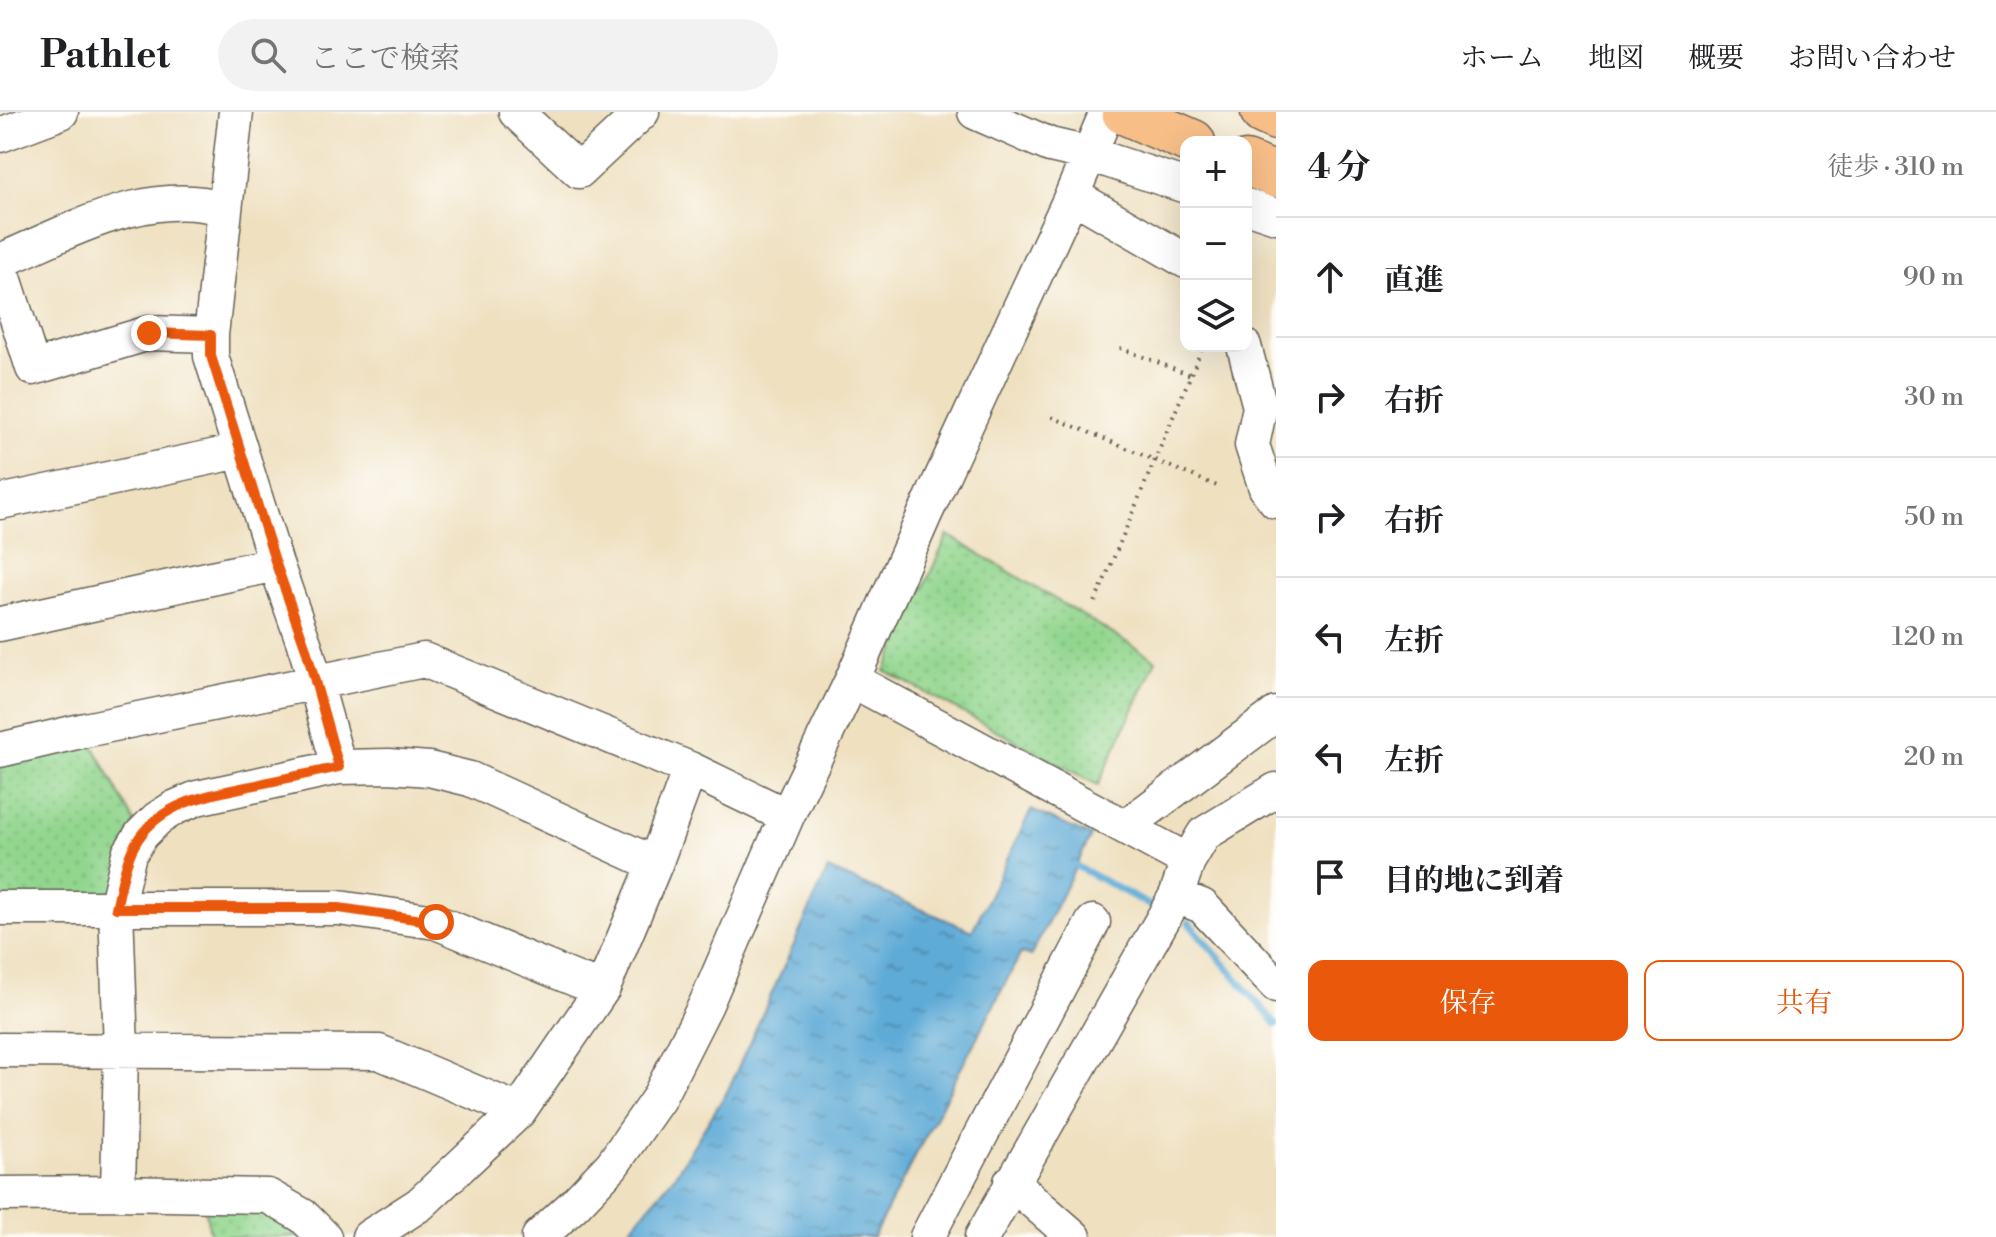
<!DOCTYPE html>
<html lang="ja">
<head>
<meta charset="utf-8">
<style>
	body { margin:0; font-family:"Libre Bodoni","Noto Serif JP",serif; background:#f2f2f2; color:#202124 }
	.controls { position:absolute; right:24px; top:24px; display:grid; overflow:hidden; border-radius:16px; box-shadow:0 8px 32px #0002 }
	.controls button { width:72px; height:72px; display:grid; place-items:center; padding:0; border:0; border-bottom:2px solid #e0e0e0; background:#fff; color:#202124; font:40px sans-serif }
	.stop { position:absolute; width:24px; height:24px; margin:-18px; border:6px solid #ea580c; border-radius:50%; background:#fff }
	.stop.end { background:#ea580c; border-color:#fff; box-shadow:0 2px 8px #0008 }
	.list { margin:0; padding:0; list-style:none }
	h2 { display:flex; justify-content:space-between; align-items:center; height:104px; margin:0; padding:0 32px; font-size:34px }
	h2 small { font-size:26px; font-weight:400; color:#757577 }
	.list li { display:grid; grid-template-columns:52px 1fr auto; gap:24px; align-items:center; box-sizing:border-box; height:120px; padding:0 32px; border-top:2px solid #e0e0e0 }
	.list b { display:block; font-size:30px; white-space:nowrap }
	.list em { font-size:26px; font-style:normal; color:#757577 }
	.actions { display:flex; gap:16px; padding:24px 32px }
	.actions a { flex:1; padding:18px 0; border:2px solid #ea580c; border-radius:16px; text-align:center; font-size:28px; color:#ea580c }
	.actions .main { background:#ea580c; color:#fff }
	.icon { flex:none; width:44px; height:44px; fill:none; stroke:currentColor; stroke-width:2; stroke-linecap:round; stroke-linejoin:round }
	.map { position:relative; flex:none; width:1276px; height:1125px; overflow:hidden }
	header { display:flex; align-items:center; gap:48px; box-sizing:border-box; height:112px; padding:0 40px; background:#fff; border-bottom:2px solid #e0e0e0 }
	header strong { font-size:38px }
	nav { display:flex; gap:44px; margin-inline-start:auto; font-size:28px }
	.search { width:560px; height:72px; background:#f2f2f2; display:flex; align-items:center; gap:20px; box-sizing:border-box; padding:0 28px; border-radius:44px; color:#757577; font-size:30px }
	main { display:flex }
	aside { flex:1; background:#fff }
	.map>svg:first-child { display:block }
	.park { fill:url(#park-dots); stroke:#577955; stroke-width:2 }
	.water { fill:url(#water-ripples); stroke:#3d647a; stroke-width:2 }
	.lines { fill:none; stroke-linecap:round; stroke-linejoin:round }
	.stream { stroke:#5eabd7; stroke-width:7 }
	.minor-casing { stroke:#666155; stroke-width:37 }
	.highway-casing { stroke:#666155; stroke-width:47 }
	.path { stroke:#666155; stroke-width:4; stroke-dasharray:2 6; stroke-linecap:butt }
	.minor { stroke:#fff; stroke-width:34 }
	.highway { stroke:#f7be88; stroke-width:44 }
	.route { stroke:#ea580c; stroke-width:10 }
</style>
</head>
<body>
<header>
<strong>Pathlet</strong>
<div class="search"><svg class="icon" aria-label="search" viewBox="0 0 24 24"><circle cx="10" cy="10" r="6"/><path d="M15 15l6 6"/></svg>ここで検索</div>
<nav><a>ホーム</a><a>地図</a><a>概要</a><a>お問い合わせ</a></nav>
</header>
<main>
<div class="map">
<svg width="1276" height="1125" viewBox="0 0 1276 1125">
	<defs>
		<pattern id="park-dots" width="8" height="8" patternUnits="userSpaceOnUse" patternTransform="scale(2)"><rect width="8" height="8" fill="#92d68e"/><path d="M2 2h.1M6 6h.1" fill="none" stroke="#7db77a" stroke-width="1.8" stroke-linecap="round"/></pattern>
		<pattern id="water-ripples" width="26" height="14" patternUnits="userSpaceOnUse" patternTransform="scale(2)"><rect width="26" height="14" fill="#5eabd7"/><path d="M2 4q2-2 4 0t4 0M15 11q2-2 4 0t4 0" fill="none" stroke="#4d8aae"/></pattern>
	</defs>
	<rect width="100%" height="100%" fill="#fdfcf7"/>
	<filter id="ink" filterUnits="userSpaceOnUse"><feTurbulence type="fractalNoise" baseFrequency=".0125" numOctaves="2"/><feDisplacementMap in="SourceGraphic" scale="16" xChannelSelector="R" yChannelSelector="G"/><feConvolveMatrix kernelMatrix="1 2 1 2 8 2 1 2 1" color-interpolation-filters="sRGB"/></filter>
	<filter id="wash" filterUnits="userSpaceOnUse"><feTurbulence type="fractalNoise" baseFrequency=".006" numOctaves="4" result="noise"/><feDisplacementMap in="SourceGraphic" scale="32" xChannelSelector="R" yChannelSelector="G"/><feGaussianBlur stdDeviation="1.8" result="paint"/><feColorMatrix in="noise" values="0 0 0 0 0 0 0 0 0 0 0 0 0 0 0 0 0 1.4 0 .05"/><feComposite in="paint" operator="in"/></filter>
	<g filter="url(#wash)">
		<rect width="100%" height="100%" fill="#efe0c0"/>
		<!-- park -->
		<path class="park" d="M 948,423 L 1156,548 L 1098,673 L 885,559 Z
			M 85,618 L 141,723 L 116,796 L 0,796 L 0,638 Z
			M 202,1084 L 268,1084 L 324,1125 L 211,1125 Z"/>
		<!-- water -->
		<path class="water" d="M 1031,698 L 1091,724 L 1031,844 L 1021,841 L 873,1125 L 623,1125 L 675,1063 L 728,978 L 828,757 L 972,819 Z"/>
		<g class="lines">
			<!-- stream -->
			<path class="stream" d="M 1076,754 L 1149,793
				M 1189,811 L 1276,912"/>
		</g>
	</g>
	<g filter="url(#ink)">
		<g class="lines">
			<defs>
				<path id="minor" d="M 236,0 L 211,223 L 211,244 L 276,452 L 306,537 L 339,655
					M 516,0 L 579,59 L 642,0
					M 975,0 L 1050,33 L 1089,42 L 1186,74
					M 0,23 L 61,0
					M 1072,83 L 1186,149
					M 1246,94 L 1276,104
					M 0,149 C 69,120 149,73 225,97
					M 0,153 L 33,256 L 149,221 L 211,223
					M 1244,234 L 1260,295 L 1252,333 L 1266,376 L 1276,389
					M 0,390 L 240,339
					M 0,512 L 276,452
					M 852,568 L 1188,749
					M 0,638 L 85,618 L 424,548 L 690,657 L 787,704
					M 1125,715 L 1276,602
					M 1176,784 L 1202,794 L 1276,873
					M 0,796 L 339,796 L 436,810 L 580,869 L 603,876
					M 0,938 L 379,940 L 519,999
					M 1011,1070 L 1074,1125
					M 118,1081 L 121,938 L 116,796 L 129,742 L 141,723 L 157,707 L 174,696 L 197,686 L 339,655 L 389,654 L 429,657 L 470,667 L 655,752
					M 0,1082 L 118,1081 L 268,1084 L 303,1104 L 324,1125
					M 369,1125 L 420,1092 L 519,999 L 603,876 L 655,752 L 690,657
					M 539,1125 L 575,1092 L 612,1053 L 658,987 L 706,892 L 787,704 L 852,568 L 924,404 L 1072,83 L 1107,0
					M 927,1125 L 1093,810
					M 982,1125 L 1176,784 L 1188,749 L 1204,722 L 1276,678"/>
				<path id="highway" d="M 1124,0 L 1193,30
					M 1263,0 L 1276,6
					M 1246,51 L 1276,63"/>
			</defs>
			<!-- minor casing -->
			<use href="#minor" class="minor-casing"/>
			<!-- highway casing -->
			<use href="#highway" class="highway-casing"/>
			<!-- path -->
			<path class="path" d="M 1120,236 L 1191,263
				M 1052,305 L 1217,374
				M 1095,490 L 1203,234"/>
			<!-- minor -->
			<use href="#minor" class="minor"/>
			<!-- highway -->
			<use href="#highway" class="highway"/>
		</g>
	</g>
	<g class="lines" filter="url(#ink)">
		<!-- route -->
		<path class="route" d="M 149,221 L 211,223 L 211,244 L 276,452 L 306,537 L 339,655 C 313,661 286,666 260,672 C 219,681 165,687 139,726 C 125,746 122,772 116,796 L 339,796 L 436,810"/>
	</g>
</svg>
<div class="controls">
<button>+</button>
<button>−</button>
<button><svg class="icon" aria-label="layers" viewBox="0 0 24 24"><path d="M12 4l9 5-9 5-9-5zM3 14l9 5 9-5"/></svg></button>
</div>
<div class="stop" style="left:436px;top:810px"></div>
<div class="stop end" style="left:149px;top:221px"></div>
</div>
<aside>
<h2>4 分<small>徒歩 · 310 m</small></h2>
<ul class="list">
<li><svg class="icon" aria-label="ahead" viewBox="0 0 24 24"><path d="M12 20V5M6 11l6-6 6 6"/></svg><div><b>直進</b></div><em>90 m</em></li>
<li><svg class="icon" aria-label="right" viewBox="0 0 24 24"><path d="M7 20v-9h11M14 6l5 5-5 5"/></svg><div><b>右折</b></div><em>30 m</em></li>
<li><svg class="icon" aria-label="right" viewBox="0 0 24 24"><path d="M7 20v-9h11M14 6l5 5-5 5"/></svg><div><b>右折</b></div><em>50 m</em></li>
<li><svg class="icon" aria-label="left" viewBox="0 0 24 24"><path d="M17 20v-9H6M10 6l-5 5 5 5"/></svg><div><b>左折</b></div><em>120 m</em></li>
<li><svg class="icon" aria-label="left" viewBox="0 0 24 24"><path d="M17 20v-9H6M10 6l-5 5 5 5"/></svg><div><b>左折</b></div><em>20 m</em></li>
<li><svg class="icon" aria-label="arrive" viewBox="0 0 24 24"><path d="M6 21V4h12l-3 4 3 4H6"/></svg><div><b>目的地に到着</b></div></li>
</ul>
<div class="actions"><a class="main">保存</a><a>共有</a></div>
</aside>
</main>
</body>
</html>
